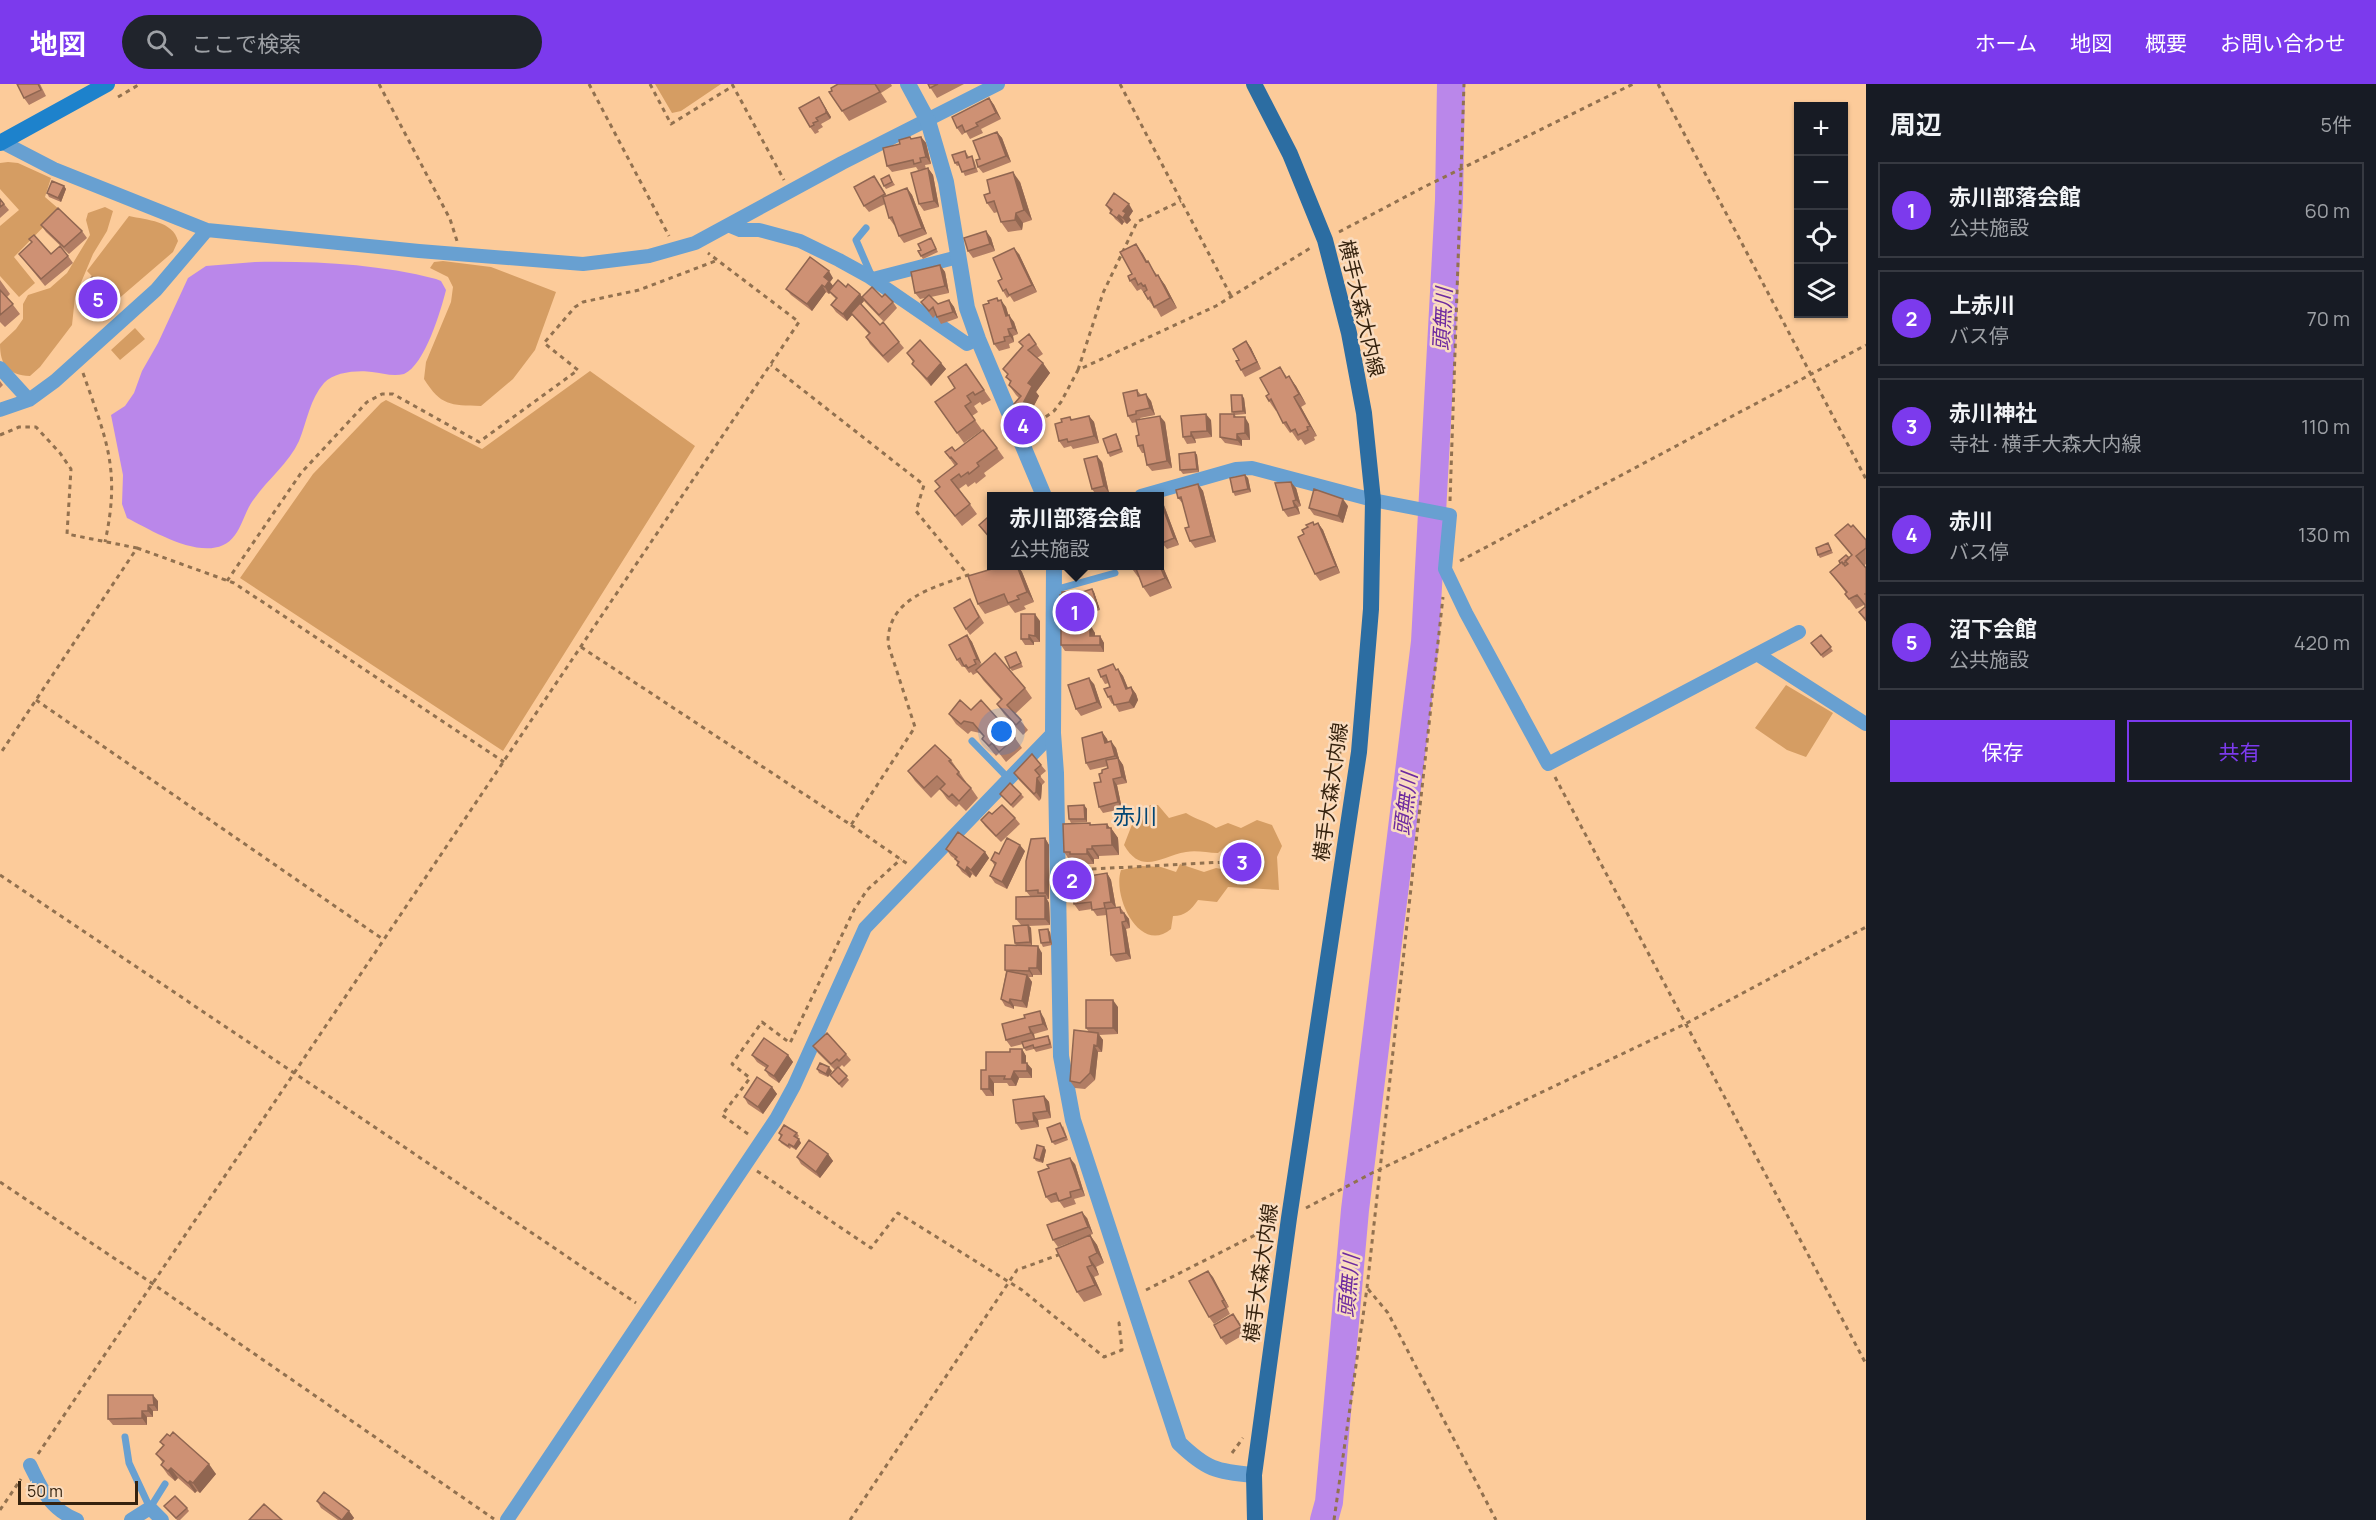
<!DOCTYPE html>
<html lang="ja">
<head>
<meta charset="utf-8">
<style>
	body { margin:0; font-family:Manrope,"Noto Sans JP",sans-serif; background:#20242c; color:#f1f3f6 }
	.controls { position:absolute; right:18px; top:18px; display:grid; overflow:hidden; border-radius:0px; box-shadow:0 2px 4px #0004 }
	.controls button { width:54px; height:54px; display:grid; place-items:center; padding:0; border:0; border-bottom:2px solid #363941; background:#171b24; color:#f1f3f6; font:30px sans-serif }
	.scale { position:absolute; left:18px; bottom:15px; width:120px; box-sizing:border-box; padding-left:6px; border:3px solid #35220e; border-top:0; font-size:16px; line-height:21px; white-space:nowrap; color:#35220e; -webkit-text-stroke:4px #fadcbf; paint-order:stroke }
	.you { position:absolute; left:1002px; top:648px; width:21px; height:21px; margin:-15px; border:4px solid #fff; border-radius:50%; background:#1a73e8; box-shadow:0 0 0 9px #1a73e833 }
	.badge { display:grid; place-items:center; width:39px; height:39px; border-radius:50%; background:#7c3aed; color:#fff; font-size:20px; font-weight:700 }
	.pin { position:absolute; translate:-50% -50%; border:3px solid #fff; box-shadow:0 2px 6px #0006 }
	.popup { position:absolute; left:987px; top:408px; width:177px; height:78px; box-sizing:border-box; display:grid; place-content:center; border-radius:0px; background:#171b24; filter:drop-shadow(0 2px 4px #0005); font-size:20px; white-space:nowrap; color:#9ea1a6 }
	.popup b { font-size:22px; color:#f1f3f6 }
	.popup::after { content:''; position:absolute; left:50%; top:100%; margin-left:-12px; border:12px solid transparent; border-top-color:#171b24 }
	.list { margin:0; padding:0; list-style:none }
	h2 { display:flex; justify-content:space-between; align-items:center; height:78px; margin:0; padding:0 24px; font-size:26px }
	h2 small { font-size:20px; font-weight:400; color:#9ea1a6 }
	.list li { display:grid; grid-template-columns:39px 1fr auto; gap:18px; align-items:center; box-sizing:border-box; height:96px; margin:0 12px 12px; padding:0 12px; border:2px solid #363941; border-radius:0px }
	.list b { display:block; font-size:22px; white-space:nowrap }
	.list p { margin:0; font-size:20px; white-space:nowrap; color:#9ea1a6 }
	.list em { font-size:20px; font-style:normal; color:#9ea1a6 }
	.actions { display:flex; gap:12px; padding:18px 24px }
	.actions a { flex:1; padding:14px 0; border:2px solid #7c3aed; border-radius:0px; text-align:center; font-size:21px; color:#7c3aed }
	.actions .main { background:#7c3aed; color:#fff }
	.icon { flex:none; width:33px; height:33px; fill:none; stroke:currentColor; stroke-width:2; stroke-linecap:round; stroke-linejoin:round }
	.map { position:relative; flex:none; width:1866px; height:1436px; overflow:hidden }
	header { display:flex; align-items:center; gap:36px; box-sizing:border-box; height:84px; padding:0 30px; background:#7c3aed; color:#fff }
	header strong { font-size:28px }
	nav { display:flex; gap:33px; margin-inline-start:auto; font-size:21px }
	.search { width:420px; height:54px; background:#20242c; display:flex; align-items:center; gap:15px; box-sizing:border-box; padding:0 21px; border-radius:33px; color:#9ea1a6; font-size:22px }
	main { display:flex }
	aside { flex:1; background:#171b24 }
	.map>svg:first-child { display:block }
	.green { fill:#d59d63 }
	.water { fill:#ba87ea }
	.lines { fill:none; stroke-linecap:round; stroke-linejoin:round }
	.river { stroke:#ba87ea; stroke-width:28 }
	.path { stroke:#92714f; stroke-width:3; stroke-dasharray:4.5 4.5; stroke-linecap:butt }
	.service { stroke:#68a0d1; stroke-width:7 }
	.minor { stroke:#68a0d1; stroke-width:14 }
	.tertiary { stroke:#68a0d1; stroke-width:16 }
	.secondary { stroke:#1d82cc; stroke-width:16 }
	.primary { stroke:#2c6da2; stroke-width:16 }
	.wall { fill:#b17d64 }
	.shaded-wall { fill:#906651 }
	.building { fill:#ce9174; stroke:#906651; stroke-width:1.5 }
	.labels { text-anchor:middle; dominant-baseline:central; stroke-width:5; stroke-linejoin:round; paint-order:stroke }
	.street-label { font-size:20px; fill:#35220e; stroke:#fadcbf }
	.water-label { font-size:21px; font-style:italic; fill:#6e2ba0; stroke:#fadcbf }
	.quarter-label { font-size:22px; fill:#004574; stroke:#fadcbf }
</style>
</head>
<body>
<header>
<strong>地図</strong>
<div class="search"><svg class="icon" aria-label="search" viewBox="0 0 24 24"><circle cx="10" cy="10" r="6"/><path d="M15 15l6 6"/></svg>ここで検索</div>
<nav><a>ホーム</a><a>地図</a><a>概要</a><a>お問い合わせ</a></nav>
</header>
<main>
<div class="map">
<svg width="1866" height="1436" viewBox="0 0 1866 1436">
	<rect width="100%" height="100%" fill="#fccb9a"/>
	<!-- green -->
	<path class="green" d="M 655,0 L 721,0 L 681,27 L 672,29 Z
		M 8,78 L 18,79 L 51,94 L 45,113 L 60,126 L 14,173 L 35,199 L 19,213 L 0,192 L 0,142 L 19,126 L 0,105 L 0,79 Z
		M 105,123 L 113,127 L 107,147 L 93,170 L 75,213 L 72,241 L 40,283 L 30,292 C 8,291 0,281 0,260 L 16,245 L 23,235 L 23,220 L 28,211 L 50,204 L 67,189 L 90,151 L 86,136 L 88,129 Z
		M 129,132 C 147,136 173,137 178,157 L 173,168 L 116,217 L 87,187 Z
		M 443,177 L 491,183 L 556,208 L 535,266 L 513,295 L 481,322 C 450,321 441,322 424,295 L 426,278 L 451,218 L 453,203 L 448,193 L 430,184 L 434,178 Z
		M 135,244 L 145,255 L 120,276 L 111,266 Z
		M 590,287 L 695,362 L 503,667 L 240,494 L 313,390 L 381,319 L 386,316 L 482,365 Z
		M 1786,601 L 1833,629 L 1806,673 L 1787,666 L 1755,644 Z
		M 1150,721 L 1158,721 L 1169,734 L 1186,729 C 1196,736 1207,737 1216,744 L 1228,739 L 1241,744 L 1257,736 L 1272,741 L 1282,762 L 1277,773 L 1279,806 L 1228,803 L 1217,818 L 1198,816 C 1191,826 1185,832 1173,832 L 1171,845 C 1140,871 1112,813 1121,786 L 1142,782 L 1161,783 L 1176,788 L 1180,780 L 1204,788 L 1216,784 L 1248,790 L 1258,787 L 1262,780 L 1257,771 L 1229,759 L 1218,769 C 1207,769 1197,766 1186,768 C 1161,772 1142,792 1124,761 L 1133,738 L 1143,731 Z"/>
	<!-- water -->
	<path class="water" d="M 255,178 C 316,177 377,180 436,195 L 441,197 L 446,206 C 441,226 425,281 404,290 C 393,293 382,289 372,288 C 358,286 334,288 324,299 C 310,315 307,337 299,357 C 289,379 268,395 254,415 C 246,425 243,440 235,451 C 212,484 153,447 127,434 L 122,420 L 123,391 L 111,331 L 125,322 L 134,309 L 142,287 L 158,259 L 188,194 L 206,182 Z"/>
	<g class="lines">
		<!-- river -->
		<path class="river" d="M 1324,1436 L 1329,1418 L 1355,1126 L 1425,558 L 1449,116 L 1451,0"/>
		<!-- path -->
		<path class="path" d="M 379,0 L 450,135 L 457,157
			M 589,0 L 669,152
			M 650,0 L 671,40 L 733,2
			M 732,0 L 784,96
			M 1120,0 L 1231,212
			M 1658,0 L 1866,395
			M 118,13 L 140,0
			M 1339,148 L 1422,104 L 1633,0
			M 1078,286 L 1103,209 L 1137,138 L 1181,117
			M 83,289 C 106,355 121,385 105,458
			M 1031,343 L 1054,327 L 1061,318 L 1078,286 L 1216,222 L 1312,163
			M 0,351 L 19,343 L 36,343 L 60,369 L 71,385 L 67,450 L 137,464 L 0,670
			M 1450,417 L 1464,0
			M 137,464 L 234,499 L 504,678
			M 1460,477 L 1866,261
			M 227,497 L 301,389 L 367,318 L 382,310 L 393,310 L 479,358 L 578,286 L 544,259 L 575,223 L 583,218 L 639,206 L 718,176
			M 581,563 L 851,741 L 915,643 L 888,560 C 887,514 933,504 968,491 L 916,427 L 924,401 L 771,281
			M 36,616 L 384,856
			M 1555,693 L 1866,1280
			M 1335,706 L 1342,653
			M 851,741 L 909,781
			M 1074,786 L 1225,778
			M 0,791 L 636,1219
			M 748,1050 L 722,1031 L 750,994 L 732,980 L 762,938 L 790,959 L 854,826 L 867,806 L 901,775
			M 757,1087 L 871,1164 L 898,1129 L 1022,1206 L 1104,1273 L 1122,1266 L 1119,1239 L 1124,1236
			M 0,1098 L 153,1200 L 494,1435
			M 1306,1124 L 1372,1089 L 1685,940 L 1866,843
			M 1368,1205 L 1388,1229 L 1496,1436
			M 1146,1206 L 1271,1143
			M 1232,1369 L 1243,1354
			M 38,1370 L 799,238 L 708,169
			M 0,1426 L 21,1395
			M 850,1436 L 1017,1186 L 1061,1170
			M 1334,1436 L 1367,1204 L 1443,513"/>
		<!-- service -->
		<path class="service" d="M 866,144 L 856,156 L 872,193
			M 1054,506 L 1115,489
			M 972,657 L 1008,694
			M 125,1353 L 129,1379 L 150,1424
			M 150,1424 L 165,1400"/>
		<!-- minor -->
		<path class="minor" d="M 0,57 L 54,85 L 207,146 L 419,167 L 583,180 L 649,172 L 695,159 L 842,79 L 998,0
			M 728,141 L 740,146 L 759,146 L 800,157 L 839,176 L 868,192 L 967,260 L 978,255
			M 873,195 L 958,173
			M 0,284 L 29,316
			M 0,326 L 29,316 L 55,297 L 156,206 L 207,146
			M 1141,412 L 1236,385 L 1252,384 L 1373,416 L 1450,431 L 1445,485 L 1466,529 L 1548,680 L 1757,570 L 1866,640
			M 1757,570 L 1799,548
			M 30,1381 C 43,1407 49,1424 77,1436
			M 131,1436 L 150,1424 L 162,1436
			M 507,1436 L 776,1035 L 794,1002 L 865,844 L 1053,649"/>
		<!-- tertiary -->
		<path class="tertiary" d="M 908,0 L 928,37 L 946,98 L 967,224 L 978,255 L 1044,412
			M 1054,482 L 1053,649 L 1056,689 L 1061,972 L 1073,1036 L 1179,1359 C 1206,1385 1216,1388 1254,1391"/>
		<!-- secondary -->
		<path class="secondary" d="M 0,59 L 107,0"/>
		<!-- primary -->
		<path class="primary" d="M 1254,0 L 1290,70 L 1325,156 L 1349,249 L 1364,329 L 1373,416 L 1371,525 L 1359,668 L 1289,1134 L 1254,1391 L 1255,1436"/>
	</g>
	<!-- wall -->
	<path class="wall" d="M 17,0 L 40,0 L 46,12 L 29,21 L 24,14 Z
		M 838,0 L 891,0 L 892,2 L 881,9 L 887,18 L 849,37 L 829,8 L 832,7 Z
		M 928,0 L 964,0 L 937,14 Z
		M 819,13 L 831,33 L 830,35 L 821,40 L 823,43 L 818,46 L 819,48 L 815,50 L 810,43 Z
		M 989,14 L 994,21 L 1001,35 L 981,45 L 983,49 L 970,55 L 966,48 L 962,51 L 957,44 Z
		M 997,48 L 1002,54 L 1011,78 L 983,89 L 978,83 L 980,75 Z
		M 910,53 L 912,55 L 921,53 L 926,59 L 931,80 L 925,81 L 926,85 L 918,86 L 916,83 L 892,88 L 887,82 L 900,60 Z
		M 965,67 L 969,73 L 974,76 L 978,88 L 965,92 L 960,81 L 957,82 L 955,79 Z
		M 928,84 L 933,91 L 939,123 L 924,127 L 919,120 Z
		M 874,92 L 887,112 L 907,104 L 912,111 L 927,150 L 904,159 L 899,152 L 895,141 L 894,141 L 889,134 L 885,120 L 869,128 L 864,122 Z
		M 891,95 L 895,101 L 886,105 L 884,102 Z
		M 1020,98 L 1032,136 L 1023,139 L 1022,146 L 1008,148 L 1001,138 L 998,128 L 994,129 L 987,119 Z
		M 64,102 L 66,105 L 61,118 L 49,113 L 47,109 Z
		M 0,115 L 9,126 L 0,134 Z
		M 1106,121 L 1133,127 L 1129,133 L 1131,136 L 1127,140 L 1124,138 L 1122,141 L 1115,135 Z
		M 41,141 L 82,147 L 87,154 L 69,170 L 46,148 Z
		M 986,147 L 991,154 L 995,167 L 973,174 L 968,167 Z
		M 931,154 L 938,168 L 923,175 L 921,172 L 921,166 Z
		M 1136,160 L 1147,178 L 1165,201 L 1177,224 L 1161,233 L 1156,224 L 1155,225 L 1141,205 L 1137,207 L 1130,197 Z
		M 19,170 L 51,170 L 68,172 L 73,179 L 45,202 Z
		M 1019,170 L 1037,208 L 1014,218 L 1010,212 L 1007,214 L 1003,207 L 1002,195 Z
		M 940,181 L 945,188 L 949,209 L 931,213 L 938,220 L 949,216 L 954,223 L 958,234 L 941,240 L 936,231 L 933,234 L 921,218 L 925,214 L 920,215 L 915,209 Z
		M 833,194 L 830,198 L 833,202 L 846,203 L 860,210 L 862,213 L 882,213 L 893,218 L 897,224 L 884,238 L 864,217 L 861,220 L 880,241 L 899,258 L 904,264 L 888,279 L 870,260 L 866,253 L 869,250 L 852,231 L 847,237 L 836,228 L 831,221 L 836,215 L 830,209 L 829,210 L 826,208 L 812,227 L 791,211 L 786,205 Z
		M 0,196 L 10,210 L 7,213 L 20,230 L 5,243 L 0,238 Z
		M 78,208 L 108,209 L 112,216 L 98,230 L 83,214 Z
		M 997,214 L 1006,223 L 1008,231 L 1014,238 L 1018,250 L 1013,252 L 1014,258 L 1009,260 L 1010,264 L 999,267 L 994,260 L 989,219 Z
		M 1246,257 L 1251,264 L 1261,285 L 1245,293 L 1241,286 L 1239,276 Z
		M 1036,260 L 1043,270 L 1037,274 L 1050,289 L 1036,308 L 1039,312 L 1027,335 L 1021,330 L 1014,320 L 1019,314 L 1016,311 L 1009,301 L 1010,298 L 1006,293 L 1008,291 L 1003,285 Z
		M 907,269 L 941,279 L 946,285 L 931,302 L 917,286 L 912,280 L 913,278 Z
		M 966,280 L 991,316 L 982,321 L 980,318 L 974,322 L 978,328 L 972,332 L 982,346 L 964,359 L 935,318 L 955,304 Z
		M 1280,283 L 1287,293 L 1296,302 L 1306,320 L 1301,323 L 1317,352 L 1314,353 L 1315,356 L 1305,361 L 1301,355 L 1298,357 L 1292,348 L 1290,349 L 1283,339 L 1277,326 L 1276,327 L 1269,317 L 1269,310 Z
		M 0,297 L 3,301 L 0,304 Z
		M 1137,306 L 1141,311 L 1151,317 L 1155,331 L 1140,334 L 1141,336 L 1165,338 L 1172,384 L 1152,387 L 1147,381 L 1144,369 L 1142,369 L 1138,362 L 1139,351 L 1137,338 L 1132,339 L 1128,332 Z
		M 1244,314 L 1246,330 L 1235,331 L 1236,333 L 1249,340 L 1250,356 L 1242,356 L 1242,362 L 1225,359 L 1220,353 L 1234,330 L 1232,328 Z
		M 1089,332 L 1094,338 L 1099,359 L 1073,365 L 1071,362 L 1064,364 L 1059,357 L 1062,338 L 1070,333 L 1072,336 Z
		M 1211,336 L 1212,353 L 1195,355 L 1196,359 L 1187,360 L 1183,353 Z
		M 1116,350 L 1118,353 L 1123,368 L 1110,373 L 1108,369 Z
		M 997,364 L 1004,374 L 984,389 L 986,392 L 976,400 L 975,398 L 968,403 L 966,400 L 959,405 L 977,430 L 962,442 L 935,407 L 940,404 L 955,382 L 945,368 Z
		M 1195,368 L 1197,371 L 1199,388 L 1183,390 L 1180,386 Z
		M 1102,378 L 1109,409 L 1097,412 L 1092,405 Z
		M 1245,391 L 1248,394 L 1251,408 L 1235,412 L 1233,408 Z
		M 1198,400 L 1203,407 L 1216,458 L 1195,464 L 1190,457 L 1189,443 L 1183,420 L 1178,414 Z
		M 1296,404 L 1301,422 L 1298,423 L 1300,430 L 1288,433 L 1283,426 Z
		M 1157,409 L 1162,416 L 1179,461 L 1167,465 L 1162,459 Z
		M 1348,422 L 1343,439 L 1314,431 L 1309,424 Z
		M 1313,438 L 1315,441 L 1318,439 L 1323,446 L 1340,489 L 1320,497 L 1315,490 L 1304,450 L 1308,443 Z
		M 1851,443 L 1866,456 L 1866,480 L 1864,482 L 1866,484 L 1866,538 L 1859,528 L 1865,523 L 1864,521 L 1856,525 L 1845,510 L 1846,509 L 1830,488 L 1852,472 L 1835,451 Z
		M 1830,463 L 1833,469 L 1820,474 L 1818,471 Z
		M 1159,465 L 1163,474 L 1160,476 L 1172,504 L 1150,513 L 1143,503 L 1139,493 L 1138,493 L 1130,482 L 1159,482 Z
		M 1002,482 L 1018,482 L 1022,488 L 1034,518 L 1024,522 L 1026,525 L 1015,529 L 1009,521 L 985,530 L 978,520 Z
		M 1092,505 L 1094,508 L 1100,526 L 1087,530 L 1085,527 Z
		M 1080,513 L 1084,536 L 1087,535 L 1091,542 L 1091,544 L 1095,549 L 1095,552 L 1100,552 L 1104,559 L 1104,568 L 1065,567 L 1061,561 L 1068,537 L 1065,532 L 1064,523 L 1061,518 Z
		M 974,522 L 984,539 L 970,551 L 966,545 Z
		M 1040,537 L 1040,558 L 1034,558 L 1034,561 L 1025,561 L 1021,555 Z
		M 967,551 L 972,558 L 981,581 L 1025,604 L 1032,614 L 1015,630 L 1028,646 L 1023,651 L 1004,630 L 997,620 L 1001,616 L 983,596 L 978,588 L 973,591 L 971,588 L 969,589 L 964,582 L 962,583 L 957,576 Z
		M 1821,551 L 1833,567 L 1823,574 L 1811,559 Z
		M 1016,568 L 1023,583 L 1012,587 L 1010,584 Z
		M 1118,585 L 1123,592 L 1128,604 L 1131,603 L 1136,610 L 1138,616 L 1134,624 L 1119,628 L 1114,619 L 1112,620 L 1108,613 L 1110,603 L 1109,599 L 1105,600 L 1101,593 Z
		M 1094,600 L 1102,624 L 1081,632 L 1076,625 Z
		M 971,626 L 1015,654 L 1022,664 L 1006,678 L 999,669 L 996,672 L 982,655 L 984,653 L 980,649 L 971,647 L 968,650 L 956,640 L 949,630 Z
		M 1102,648 L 1107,655 L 1108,658 L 1116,664 L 1119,675 L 1123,681 L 1127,699 L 1117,701 L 1122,725 L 1103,729 L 1099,723 L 1101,698 L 1102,689 L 1108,684 L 1108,682 L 1090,686 L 1086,679 Z
		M 951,676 L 966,698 L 965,698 L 971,704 L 978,714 L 966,727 L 959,720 L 956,723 L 947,715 L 940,705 L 931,714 L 915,697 L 908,687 Z
		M 1041,681 L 1046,687 L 1040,692 L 1045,698 L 1042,701 L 1041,715 L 1039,717 L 1019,696 L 1014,689 Z
		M 1000,710 L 1021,710 L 1024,713 L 1013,724 Z
		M 1084,721 L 1087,725 L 1087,738 L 1071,739 L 1069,735 Z
		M 992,730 L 1015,734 L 1020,740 L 1001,758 L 985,742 L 981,736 Z
		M 1107,740 L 1110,744 L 1111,744 L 1118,754 L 1119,771 L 1099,772 L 1099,775 L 1094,775 L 1094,780 L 1077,780 L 1075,778 L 1071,778 L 1064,768 L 1092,741 Z
		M 1045,754 L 1049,761 L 1049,815 L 1047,815 L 1049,819 L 1050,841 L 1029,842 L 1031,844 L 1032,862 L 1042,869 L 1042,891 L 1033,891 L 1033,893 L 1029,893 L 1032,898 L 1027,924 L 1014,922 L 1014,925 L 1005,922 L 1001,915 L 1006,888 L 1005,886 L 1016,862 L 1015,859 L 1021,841 L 1016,835 L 1030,812 L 1026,807 Z
		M 946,765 L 985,768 L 989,774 L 976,793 L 972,790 L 970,794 L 962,788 L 957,781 L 958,780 L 955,775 L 951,772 Z
		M 1244,766 L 1247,769 L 1247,787 L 1237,787 L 1234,784 Z
		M 1025,767 L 1007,805 L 995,799 L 990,792 L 995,782 L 991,776 L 999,770 Z
		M 1107,789 L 1111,796 L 1116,824 L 1120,823 L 1129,835 L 1130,844 L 1126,845 L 1131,875 L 1116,878 L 1111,871 L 1107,831 L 1097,832 L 1092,825 L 1079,827 L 1074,820 Z
		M 1050,848 L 1052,861 L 1043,863 L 1041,859 Z
		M 1118,923 L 1118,950 L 1099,951 L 1103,956 L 1102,968 L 1098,968 L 1095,996 L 1085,1005 L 1075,1004 L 1070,997 L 1089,948 L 1086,944 Z
		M 1044,934 L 1048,946 L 1034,950 L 1035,955 L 1050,955 L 1052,964 L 1036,968 L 1034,965 L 1026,967 L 1024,964 L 1023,960 L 1011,963 L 1006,956 Z
		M 813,962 L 846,970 L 851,976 L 844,983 L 842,981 L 839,984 L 849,996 L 842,1004 L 830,991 L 835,986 L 818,969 Z
		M 1022,965 L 1026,972 L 1026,979 L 1032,985 L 1032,994 L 1019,994 L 1016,1002 L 1009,1002 L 1007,999 L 994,999 L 994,1012 L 986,1012 L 981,1005 L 986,986 L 1010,968 Z
		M 752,971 L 788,971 L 793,978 L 779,999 L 769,992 L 765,986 L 766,984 L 757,978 Z
		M 817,985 L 832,987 L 828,993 L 819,989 Z
		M 772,1003 L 777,1010 L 763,1030 L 748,1020 L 744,1013 Z
		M 1044,1012 L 1049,1018 L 1051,1034 L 1038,1036 L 1039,1043 L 1021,1046 L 1016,1039 Z
		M 1063,1042 L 1068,1056 L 1055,1061 L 1052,1058 Z
		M 779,1049 L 797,1049 L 799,1052 L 797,1054 L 801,1059 L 796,1066 L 791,1063 L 790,1065 L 781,1059 L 779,1056 L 781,1053 Z
		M 1046,1066 L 1043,1079 L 1036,1077 L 1034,1074 Z
		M 828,1070 L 833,1077 L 820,1094 L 801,1080 L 797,1073 Z
		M 1075,1080 L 1085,1112 L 1074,1115 L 1076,1120 L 1064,1124 L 1059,1117 L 1051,1119 L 1046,1113 Z
		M 1087,1134 L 1093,1150 L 1090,1151 L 1097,1161 L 1104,1179 L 1096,1183 L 1099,1191 L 1094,1193 L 1102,1211 L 1084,1218 L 1077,1208 L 1087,1152 L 1058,1163 L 1053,1156 Z
		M 1208,1187 L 1229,1223 L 1227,1224 L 1230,1230 L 1214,1240 L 1209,1233 Z
		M 1238,1236 L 1245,1250 L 1226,1261 L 1221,1254 Z
		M 158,1317 L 158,1327 L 153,1327 L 153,1333 L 147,1333 L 147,1341 L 113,1341 L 108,1335 Z
		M 160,1358 L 216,1390 L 200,1409 L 197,1407 L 195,1409 L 178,1394 L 175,1397 L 168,1391 L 161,1381 L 163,1379 L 156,1370 L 163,1362 Z
		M 317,1417 L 349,1427 L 354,1434 L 352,1436 L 338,1436 L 321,1424 Z
		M 164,1422 L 187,1424 L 189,1427 L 180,1436 L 177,1436 Z"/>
	<!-- shaded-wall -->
	<path class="shaded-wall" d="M 819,13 L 831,33 L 830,35 L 826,29 Z
		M 989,14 L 994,21 L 1001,35 L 996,29 Z
		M 997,48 L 1002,54 L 1011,78 L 1006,72 Z
		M 921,53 L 926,59 L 931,80 L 926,73 Z
		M 928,84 L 933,91 L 939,123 L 934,117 Z
		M 1013,88 L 1020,98 L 1032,136 L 1024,126 Z
		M 64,102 L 66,105 L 61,118 L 58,114 Z
		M 907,104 L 912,111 L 927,150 L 922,144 Z
		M 1129,120 L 1133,127 L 1129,133 L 1131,136 L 1127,140 L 1123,134 L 1123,127 Z
		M 1016,129 L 1023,139 L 1022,146 L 1015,136 Z
		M 1119,131 L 1124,138 L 1122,141 L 1117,134 Z
		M 986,147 L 991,154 L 995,167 L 990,160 Z
		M 1136,160 L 1143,170 L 1153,188 L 1146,178 Z
		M 1014,164 L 1019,170 L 1037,208 L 1032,201 Z
		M 940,181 L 945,188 L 949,209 L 945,202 Z
		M 829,187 L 833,194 L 830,198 L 834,203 L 829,210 L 825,203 L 824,193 Z
		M 1158,191 L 1165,201 L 1177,224 L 1170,214 Z
		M 822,201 L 826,208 L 812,227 L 807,220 Z
		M 860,210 L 864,217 L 847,237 L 843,230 Z
		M 949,216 L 954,223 L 958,234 L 953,228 Z
		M 1001,216 L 1006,223 L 1011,239 L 1006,232 Z
		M 1009,231 L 1014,238 L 1018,250 L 1013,244 Z
		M 1008,245 L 1013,252 L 1014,258 L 1010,252 Z
		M 1246,257 L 1251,264 L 1261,285 L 1257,278 Z
		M 941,279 L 946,285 L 931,302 L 927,295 Z
		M 1043,279 L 1050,289 L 1036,308 L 1039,312 L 1027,335 L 1020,325 L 1028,299 Z
		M 1289,292 L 1296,302 L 1306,320 L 1299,310 Z
		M 1146,310 L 1151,317 L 1155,331 L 1150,324 Z
		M 1242,311 L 1244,314 L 1246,330 L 1243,327 Z
		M 1294,313 L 1301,323 L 1317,352 L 1310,342 Z
		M 1206,330 L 1211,336 L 1212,353 L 1207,347 Z
		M 1089,332 L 1094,338 L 1099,359 L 1094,352 Z
		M 1160,332 L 1165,338 L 1172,384 L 1167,377 Z
		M 1245,333 L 1249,340 L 1250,356 L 1245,349 Z
		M 1191,348 L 1195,355 L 1196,359 L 1191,352 Z
		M 1237,350 L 1242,356 L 1242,362 L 1237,356 Z
		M 1195,368 L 1197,371 L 1199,388 L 1197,385 Z
		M 1097,372 L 1102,378 L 1109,409 L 1104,402 Z
		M 1245,391 L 1248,394 L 1251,408 L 1248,405 Z
		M 1291,398 L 1296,404 L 1301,422 L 1296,416 Z
		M 1198,400 L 1203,407 L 1216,458 L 1211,452 Z
		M 1157,409 L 1162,416 L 1179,461 L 1174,454 Z
		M 1343,415 L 1348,422 L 1343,439 L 1338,432 Z
		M 1293,417 L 1298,423 L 1300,430 L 1295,423 Z
		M 1318,439 L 1323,446 L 1340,489 L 1336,482 Z
		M 1159,474 L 1160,476 L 1172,504 L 1165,494 L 1159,480 Z
		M 1017,482 L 1018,482 L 1022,488 L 1034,518 L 1027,508 Z
		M 1092,505 L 1094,508 L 1100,526 L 1098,523 Z
		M 1075,507 L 1080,513 L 1085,537 L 1080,531 Z
		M 1035,530 L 1040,537 L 1040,558 L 1035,552 Z
		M 1087,535 L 1095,549 L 1095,559 L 1090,552 L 1086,543 Z
		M 967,551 L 972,558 L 982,581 L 977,575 Z
		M 1029,551 L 1034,558 L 1034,561 L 1029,555 Z
		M 1100,552 L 1104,559 L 1104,568 L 1100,561 Z
		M 1118,585 L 1123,592 L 1131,612 L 1126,605 Z
		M 1089,594 L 1094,600 L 1102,624 L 1097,618 Z
		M 1131,603 L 1136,610 L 1138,616 L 1134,624 L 1129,618 Z
		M 1102,648 L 1107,655 L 1110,666 L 1105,659 Z
		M 1111,657 L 1116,664 L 1119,675 L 1123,681 L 1127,699 L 1122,693 L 1119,677 L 1115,672 Z
		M 1037,694 L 1042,701 L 1041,715 L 1036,708 Z
		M 1113,695 L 1117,701 L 1122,725 L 1118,718 Z
		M 1084,721 L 1087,725 L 1087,738 L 1085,735 Z
		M 1107,740 L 1111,746 L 1111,744 L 1118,754 L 1119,771 L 1112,761 L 1107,744 Z
		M 1045,754 L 1049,761 L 1049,815 L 1045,809 Z
		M 1020,761 L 1025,767 L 1007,805 L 1002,798 Z
		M 1092,762 L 1099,772 L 1099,775 L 1092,765 Z
		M 1087,765 L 1094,775 L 1094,780 L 1087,770 Z
		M 1244,766 L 1247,769 L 1247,787 L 1244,784 Z
		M 985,768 L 989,774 L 976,793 L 971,786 Z
		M 967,783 L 972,790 L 970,794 L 965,787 Z
		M 1107,789 L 1111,796 L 1116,824 L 1111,818 Z
		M 1045,812 L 1049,819 L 1050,841 L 1045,835 Z
		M 1124,829 L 1129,835 L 1130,844 L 1126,837 Z
		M 1122,838 L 1126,845 L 1131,875 L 1126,869 Z
		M 1028,841 L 1031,844 L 1032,862 L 1030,858 Z
		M 1048,845 L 1050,848 L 1052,861 L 1050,858 Z
		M 1038,862 L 1042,869 L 1042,891 L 1037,884 Z
		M 1029,884 L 1033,891 L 1033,893 L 1029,887 Z
		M 1027,891 L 1032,898 L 1027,924 L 1022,917 Z
		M 1010,915 L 1014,922 L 1014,925 L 1009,919 Z
		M 1113,916 L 1118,923 L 1118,950 L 1113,944 Z
		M 1040,927 L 1044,934 L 1048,946 L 1043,940 Z
		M 1029,943 L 1034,950 L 1035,956 L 1031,949 Z
		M 1098,949 L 1103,956 L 1102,968 L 1097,962 Z
		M 1094,961 L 1098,968 L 1095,996 L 1090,989 Z
		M 1022,965 L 1026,972 L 1026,985 L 1022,979 Z
		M 788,971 L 793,978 L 779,999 L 774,992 Z
		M 1027,979 L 1032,985 L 1032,994 L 1027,987 Z
		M 829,983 L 832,987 L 828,993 L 826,990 Z
		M 1014,987 L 1019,994 L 1016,1002 L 1011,995 Z
		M 989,992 L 994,999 L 994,1012 L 989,1005 Z
		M 772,1003 L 777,1010 L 763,1030 L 758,1023 Z
		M 1044,1012 L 1049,1018 L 1051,1034 L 1047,1027 Z
		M 1033,1029 L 1038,1036 L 1039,1043 L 1034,1037 Z
		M 799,1055 L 801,1059 L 796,1066 L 794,1063 Z
		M 1044,1063 L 1046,1066 L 1043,1079 L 1040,1076 Z
		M 828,1070 L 833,1077 L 820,1094 L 816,1088 Z
		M 1070,1074 L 1075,1080 L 1085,1112 L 1081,1105 Z
		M 1082,1128 L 1087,1134 L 1093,1150 L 1088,1143 Z
		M 1090,1151 L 1097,1161 L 1104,1179 L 1097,1169 Z
		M 1089,1173 L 1096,1183 L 1099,1191 L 1092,1181 Z
		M 1087,1183 L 1094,1193 L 1102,1211 L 1095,1201 Z
		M 1208,1187 L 1213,1193 L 1229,1223 L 1224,1216 Z
		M 153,1311 L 158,1317 L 158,1327 L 154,1321 Z
		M 148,1321 L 153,1327 L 153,1333 L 148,1327 Z
		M 142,1327 L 147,1333 L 147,1341 L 142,1334 Z
		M 209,1380 L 216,1390 L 200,1409 L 193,1399 Z
		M 171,1384 L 178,1394 L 175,1397 L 168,1387 Z
		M 190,1397 L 197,1407 L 195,1409 L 188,1399 Z
		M 349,1427 L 354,1434 L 352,1436 L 342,1436 Z"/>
	<!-- building -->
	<path class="building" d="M 17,0 L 38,0 L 41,6 L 24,14 Z
		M 838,0 L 875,0 L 880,8 L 842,27 L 829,8 L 832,7 L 831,4 Z
		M 928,0 L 938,0 L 930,4 Z
		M 819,13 L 826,26 L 826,29 L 816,34 L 818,37 L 813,39 L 814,41 L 810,43 L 799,24 Z
		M 989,14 L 996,29 L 976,39 L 978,42 L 965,48 L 962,41 L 957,44 L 952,33 Z
		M 997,48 L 1006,72 L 978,83 L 976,76 L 980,75 L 973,57 Z
		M 910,53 L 911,55 L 921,53 L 926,73 L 920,74 L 921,78 L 914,80 L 913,76 L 887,82 L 883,64 L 900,60 L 899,56 Z
		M 965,67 L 967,74 L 972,72 L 975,84 L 962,88 L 958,78 L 955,79 L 952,71 Z
		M 928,84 L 934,117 L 919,120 L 911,89 Z
		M 1013,88 L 1024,126 L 1016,129 L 1015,136 L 1001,138 L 994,117 L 987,119 L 984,111 L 990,109 L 987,96 Z
		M 889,91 L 892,98 L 884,102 L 881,95 Z
		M 874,92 L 885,110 L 864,122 L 854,103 Z
		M 52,97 L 64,102 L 58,114 L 47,109 Z
		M 907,104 L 922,144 L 899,152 L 892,133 L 889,134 L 883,113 Z
		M 1114,109 L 1129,120 L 1123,127 L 1126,129 L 1123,134 L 1119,131 L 1117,134 L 1110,129 L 1112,126 L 1106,121 Z
		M 0,115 L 4,120 L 0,123 Z
		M 58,124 L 82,147 L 64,163 L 41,141 Z
		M 986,147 L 990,160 L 968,167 L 964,154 Z
		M 34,151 L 51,170 L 60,162 L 68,172 L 41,195 L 19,170 L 32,158 L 29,155 Z
		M 931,154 L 936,165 L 921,172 L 918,167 L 921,166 L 918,160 Z
		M 1136,160 L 1146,178 L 1148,177 L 1156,192 L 1158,191 L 1170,214 L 1154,223 L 1150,213 L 1148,215 L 1144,208 L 1147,206 L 1145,201 L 1143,202 L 1141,199 L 1138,201 L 1135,194 L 1130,197 L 1128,192 L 1132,190 L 1120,168 Z
		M 1014,164 L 1032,201 L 1009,211 L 1006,205 L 1003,207 L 998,197 L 1002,195 L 993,174 Z
		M 810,173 L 829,187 L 824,193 L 829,197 L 825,203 L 822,201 L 807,220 L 786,205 Z
		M 940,181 L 945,202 L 915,209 L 911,188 Z
		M 92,193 L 108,209 L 94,223 L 78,208 Z
		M 838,196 L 846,203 L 848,200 L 860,210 L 843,230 L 831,221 L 837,214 L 829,207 Z
		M 872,203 L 882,213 L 885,210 L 893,218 L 879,231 L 862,213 Z
		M 0,206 L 13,220 L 0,231 Z
		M 929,211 L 938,220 L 949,216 L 953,228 L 937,233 L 933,223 L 929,227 L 921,218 Z
		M 997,214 L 998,217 L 1001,216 L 1006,232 L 1009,231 L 1013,244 L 1008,245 L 1010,252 L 1004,253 L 1005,257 L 994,260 L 983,221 L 989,219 L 988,217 Z
		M 860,219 L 880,241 L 883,238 L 899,258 L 883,272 L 866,253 L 870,249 L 851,229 Z
		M 1029,250 L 1036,260 L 1028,266 L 1043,279 L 1028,299 L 1032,302 L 1020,325 L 1014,320 L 1021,312 L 1009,301 L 1011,297 L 1006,293 L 1008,290 L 1003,285 L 1023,262 L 1019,258 Z
		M 920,256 L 941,279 L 927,295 L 912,280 L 914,277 L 907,269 Z
		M 1246,257 L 1257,278 L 1241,286 L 1236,277 L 1239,276 L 1233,265 Z
		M 966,280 L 984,306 L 975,311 L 973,308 L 967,312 L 971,318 L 965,322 L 975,336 L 957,349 L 935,318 L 955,304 L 948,293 Z
		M 1280,283 L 1286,294 L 1289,292 L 1299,310 L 1294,313 L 1310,342 L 1307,343 L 1308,346 L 1298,351 L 1295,345 L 1291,347 L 1286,338 L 1283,339 L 1271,315 L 1269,317 L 1266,312 L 1269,310 L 1260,294 Z
		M 1137,306 L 1138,312 L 1146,310 L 1150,324 L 1136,327 L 1136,330 L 1128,332 L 1123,309 Z
		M 1231,311 L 1242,311 L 1243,327 L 1232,328 Z
		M 1206,330 L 1207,347 L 1191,348 L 1191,352 L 1183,353 L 1181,332 Z
		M 1220,330 L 1234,330 L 1234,333 L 1245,333 L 1245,349 L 1237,350 L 1237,356 L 1220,353 Z
		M 1089,332 L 1094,352 L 1068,358 L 1067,355 L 1059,357 L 1055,340 L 1062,338 L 1061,335 L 1070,333 L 1071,336 Z
		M 1160,332 L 1167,377 L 1147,381 L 1143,361 L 1138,362 L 1136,352 L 1139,351 L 1136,336 Z
		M 983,346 L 997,364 L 977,379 L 979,382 L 969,390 L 968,388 L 961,393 L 959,390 L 951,396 L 970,420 L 955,432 L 935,407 L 940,403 L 935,397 L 957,380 L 951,373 L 950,374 L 945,368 L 952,363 L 955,367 Z
		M 1116,350 L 1121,365 L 1108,369 L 1103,355 Z
		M 1195,368 L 1197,385 L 1180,386 L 1179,370 Z
		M 1097,372 L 1104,402 L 1092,405 L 1084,375 Z
		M 1245,391 L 1248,405 L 1233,408 L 1230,394 Z
		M 1291,398 L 1296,416 L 1293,417 L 1295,423 L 1283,426 L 1275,399 Z
		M 1198,400 L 1211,452 L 1190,457 L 1185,444 L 1189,443 L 1181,413 L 1178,414 L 1176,406 Z
		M 1314,405 L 1343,415 L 1338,432 L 1309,424 Z
		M 1157,409 L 1159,412 L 1148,412 Z
		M 1159,413 L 1174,454 L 1162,459 L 1159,451 Z
		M 988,433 L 991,437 L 991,453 L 990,454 L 979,441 Z
		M 1313,438 L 1314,441 L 1318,439 L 1336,482 L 1315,490 L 1298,453 L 1304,450 L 1302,446 L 1308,443 L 1306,441 Z
		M 1848,440 L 1851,443 L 1853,441 L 1866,456 L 1866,464 L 1856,472 L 1866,484 L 1866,509 L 1865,510 L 1866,511 L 1866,522 L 1857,511 L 1849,515 L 1845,510 L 1847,508 L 1830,488 L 1842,478 L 1845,482 L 1848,480 L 1845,477 L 1852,471 L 1835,451 Z
		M 1828,459 L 1831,466 L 1818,471 L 1816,464 Z
		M 1846,471 L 1849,474 L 1843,480 L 1842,478 L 1840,479 L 1839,477 Z
		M 1159,480 L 1165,494 L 1143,503 L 1135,482 L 1131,483 L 1130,482 L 1159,482 Z
		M 1002,482 L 1017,482 L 1027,508 L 1017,512 L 1019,515 L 1008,519 L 1004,510 L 978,520 L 968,492 Z
		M 1092,505 L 1098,523 L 1085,527 L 1079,509 Z
		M 1075,507 L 1080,531 L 1065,532 L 1063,517 L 1061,518 L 1060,511 L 1062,511 L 1062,508 Z
		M 970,515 L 979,533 L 966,545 L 954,524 Z
		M 1866,522 L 1866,536 L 1859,528 Z
		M 1021,530 L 1035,530 L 1035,552 L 1029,551 L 1029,555 L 1021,555 Z
		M 1087,535 L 1086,543 L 1090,543 L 1090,552 L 1100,552 L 1100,561 L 1061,561 L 1061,537 Z
		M 967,551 L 977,575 L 974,576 L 976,580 L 968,584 L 966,581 L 964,582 L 960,574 L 957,576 L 949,561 Z
		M 1821,551 L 1831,563 L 1821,571 L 1811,559 Z
		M 1016,568 L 1021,579 L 1010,584 L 1005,573 Z
		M 995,569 L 1025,604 L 1007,621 L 1021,636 L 1016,641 L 997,620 L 1002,615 L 976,586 Z
		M 1113,580 L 1116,586 L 1118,585 L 1126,605 L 1131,603 L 1133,609 L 1129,618 L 1114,621 L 1111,612 L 1108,613 L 1104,605 L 1110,603 L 1106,591 L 1101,593 L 1098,586 Z
		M 1089,594 L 1097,618 L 1076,625 L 1068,601 Z
		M 960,616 L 971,626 L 981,616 L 1015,654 L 999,668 L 992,659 L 989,662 L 982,655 L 984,652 L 973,639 L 964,637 L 961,640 L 949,630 Z
		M 1102,648 L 1105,659 L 1111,657 L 1115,672 L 1086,679 L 1082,654 Z
		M 935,661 L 951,676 L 949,677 L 959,688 L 957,690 L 971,704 L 959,717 L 952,710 L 949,713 L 940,705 L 945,700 L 937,692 L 924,704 L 908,687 Z
		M 1032,670 L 1041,681 L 1035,686 L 1040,692 L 1037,694 L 1036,708 L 1034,710 L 1014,689 Z
		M 1118,674 L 1122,693 L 1113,695 L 1118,718 L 1099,723 L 1094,699 L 1101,698 L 1099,690 L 1102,689 L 1102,686 L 1108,684 L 1106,676 Z
		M 1010,699 L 1021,710 L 1011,721 L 1000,710 Z
		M 1002,721 L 1015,734 L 996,752 L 981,736 L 989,728 L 992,730 Z
		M 1084,721 L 1085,735 L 1069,735 L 1068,722 Z
		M 1090,739 L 1090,741 L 1107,740 L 1107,744 L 1111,744 L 1112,761 L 1092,762 L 1092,765 L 1087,765 L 1087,770 L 1070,770 L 1070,768 L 1064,768 L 1063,740 Z
		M 958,748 L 985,768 L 971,786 L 967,783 L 965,787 L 957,781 L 959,778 L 955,775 L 957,773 L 946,765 Z
		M 1007,754 L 1020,761 L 1002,798 L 990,792 L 996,779 L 991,776 L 995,768 L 999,770 Z
		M 1045,754 L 1045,809 L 1038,809 L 1038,806 L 1026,807 L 1026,777 L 1031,755 Z
		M 1234,766 L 1244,766 L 1244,784 L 1234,784 Z
		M 1107,789 L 1111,818 L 1104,819 L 1105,824 L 1092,826 L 1091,818 L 1074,820 L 1070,795 Z
		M 1045,812 L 1045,835 L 1016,835 L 1016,813 Z
		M 1120,823 L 1121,829 L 1124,829 L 1126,837 L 1122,838 L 1126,869 L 1111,871 L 1106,825 Z
		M 1028,841 L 1030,858 L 1015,859 L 1013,842 Z
		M 1048,845 L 1050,858 L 1041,859 L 1039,846 Z
		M 1005,861 L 1038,862 L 1037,884 L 1029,884 L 1029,887 L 1005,886 Z
		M 1007,887 L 1027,891 L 1022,917 L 1010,915 L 1009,919 L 1001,915 Z
		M 1086,916 L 1113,916 L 1113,944 L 1086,944 Z
		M 1040,927 L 1043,940 L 1029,943 L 1031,949 L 1006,956 L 1002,940 L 1025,934 L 1024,931 Z
		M 1074,946 L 1098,949 L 1097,962 L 1094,961 L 1090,989 L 1080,999 L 1070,997 Z
		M 827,949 L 846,970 L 839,977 L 837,975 L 831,980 L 813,962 Z
		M 1048,952 L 1050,960 L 1034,964 L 1033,961 L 1024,964 L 1022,958 Z
		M 764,954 L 788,971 L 774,992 L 765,986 L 768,982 L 752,971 Z
		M 1010,965 L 1022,965 L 1022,979 L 1027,979 L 1027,987 L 1014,987 L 1011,995 L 1004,995 L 1005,992 L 989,992 L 989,1005 L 981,1005 L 981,986 L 986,986 L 986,968 L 1010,968 Z
		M 820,979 L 829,983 L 826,990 L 817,985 Z
		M 838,983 L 847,992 L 839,1000 L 830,991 Z
		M 757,993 L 772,1003 L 758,1023 L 744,1013 Z
		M 1044,1012 L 1047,1027 L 1033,1029 L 1034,1037 L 1016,1039 L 1013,1016 Z
		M 1060,1039 L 1066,1053 L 1052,1058 L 1047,1044 Z
		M 784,1041 L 797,1049 L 794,1052 L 799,1055 L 794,1063 L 789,1060 L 788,1062 L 779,1056 L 782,1051 L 779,1049 Z
		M 809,1056 L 828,1070 L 816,1088 L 797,1073 Z
		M 1037,1061 L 1044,1063 L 1040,1076 L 1034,1074 Z
		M 1070,1074 L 1081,1105 L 1070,1108 L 1071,1113 L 1059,1117 L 1056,1109 L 1046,1113 L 1038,1088 L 1049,1084 L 1047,1081 Z
		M 1082,1128 L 1088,1143 L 1053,1156 L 1047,1141 Z
		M 1090,1151 L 1097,1169 L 1089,1173 L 1092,1181 L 1087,1183 L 1095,1201 L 1077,1208 L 1056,1165 Z
		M 1208,1187 L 1224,1216 L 1222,1217 L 1226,1224 L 1209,1233 L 1189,1197 Z
		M 1233,1230 L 1241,1243 L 1221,1254 L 1214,1241 Z
		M 108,1311 L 153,1311 L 154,1321 L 148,1321 L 148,1327 L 142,1327 L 142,1334 L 108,1335 Z
		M 173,1348 L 209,1380 L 193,1399 L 190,1397 L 188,1399 L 171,1384 L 168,1387 L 161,1381 L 164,1377 L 156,1370 L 164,1361 L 160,1358 L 167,1350 L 170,1352 Z
		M 324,1408 L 349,1427 L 342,1436 L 317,1417 Z
		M 175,1412 L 187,1424 L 176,1434 L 164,1422 Z
		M 264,1420 L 282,1436 L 249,1436 Z"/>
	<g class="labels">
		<!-- street labels -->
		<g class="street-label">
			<text transform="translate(1362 224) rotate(77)">横手大森大内線</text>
			<text transform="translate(1330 708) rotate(-82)">横手大森大内線</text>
			<text transform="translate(1260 1189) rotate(-82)">横手大森大内線</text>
		</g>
		<!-- water labels -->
		<g class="water-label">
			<text transform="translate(1442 235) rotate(-87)">頭無川</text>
			<text transform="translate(1405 720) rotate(-83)">頭無川</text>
			<text transform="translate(1348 1202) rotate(-85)">頭無川</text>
		</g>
		<!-- quarter labels -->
		<g class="quarter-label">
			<text x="1135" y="732">赤川</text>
		</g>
	</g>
</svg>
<div class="controls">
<button>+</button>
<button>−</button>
<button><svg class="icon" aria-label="locate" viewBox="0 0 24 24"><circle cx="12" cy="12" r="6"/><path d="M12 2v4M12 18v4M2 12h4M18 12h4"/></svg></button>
<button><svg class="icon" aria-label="layers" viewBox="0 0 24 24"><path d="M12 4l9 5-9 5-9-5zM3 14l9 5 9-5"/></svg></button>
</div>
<div class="scale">50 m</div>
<div class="you"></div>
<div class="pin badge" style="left:1075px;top:528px">1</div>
<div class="popup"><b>赤川部落会館</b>公共施設</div>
<div class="pin badge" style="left:1072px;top:796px">2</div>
<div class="pin badge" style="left:1242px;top:778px">3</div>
<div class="pin badge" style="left:1023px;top:341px">4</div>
<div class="pin badge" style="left:98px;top:215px">5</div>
</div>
<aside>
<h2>周辺<small>5件</small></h2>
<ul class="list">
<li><span class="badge">1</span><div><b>赤川部落会館</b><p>公共施設</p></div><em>60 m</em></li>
<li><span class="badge">2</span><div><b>上赤川</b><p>バス停</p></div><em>70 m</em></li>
<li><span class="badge">3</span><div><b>赤川神社</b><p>寺社 · 横手大森大内線</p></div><em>110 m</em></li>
<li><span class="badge">4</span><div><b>赤川</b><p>バス停</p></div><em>130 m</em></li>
<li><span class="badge">5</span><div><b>沼下会館</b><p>公共施設</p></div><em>420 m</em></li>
</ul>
<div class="actions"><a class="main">保存</a><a>共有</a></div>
</aside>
</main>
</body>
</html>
